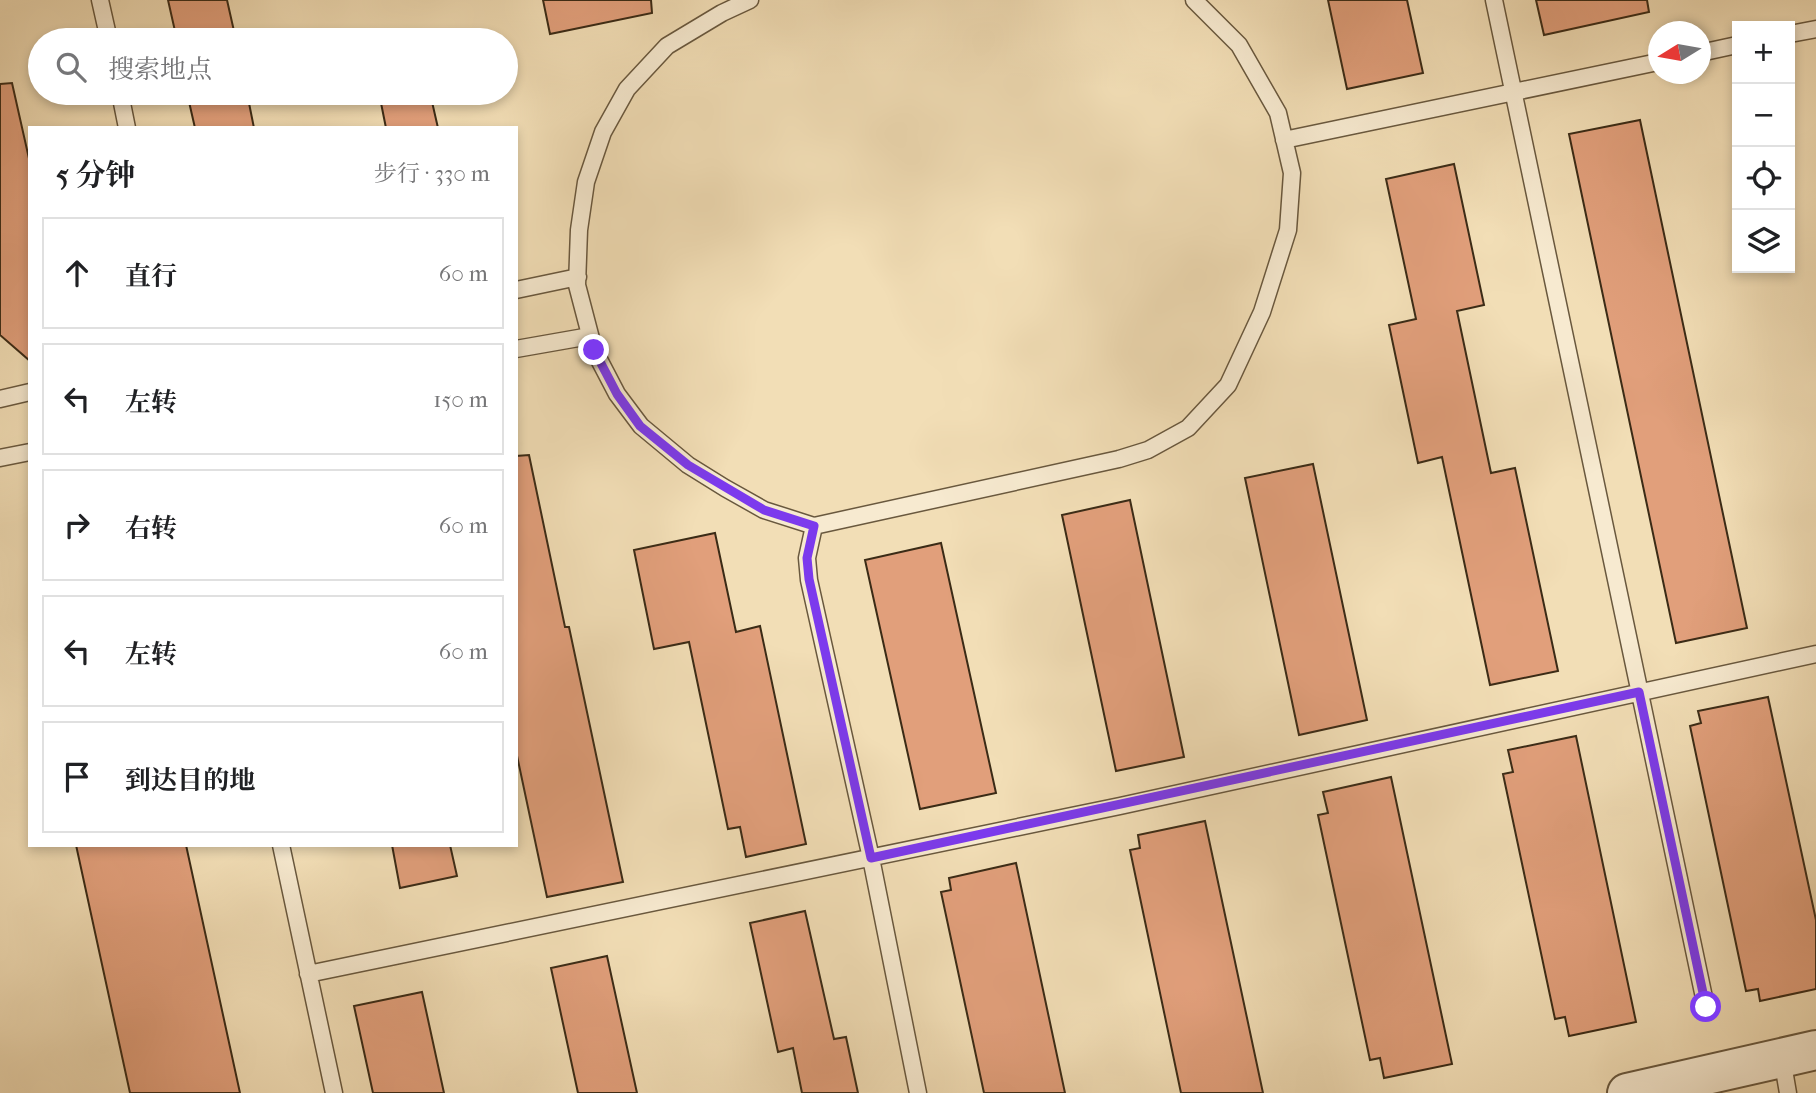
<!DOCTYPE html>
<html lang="zh">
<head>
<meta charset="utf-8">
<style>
	body { margin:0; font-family:"IM FELL French Canon","Noto Serif SC",serif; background:#f2f2f2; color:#202124 }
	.controls { position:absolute; right:21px; top:21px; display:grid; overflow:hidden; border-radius:0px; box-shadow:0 4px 10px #0003 }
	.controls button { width:63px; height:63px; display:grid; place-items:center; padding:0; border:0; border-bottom:2px solid #e0e0e0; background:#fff; color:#202124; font:35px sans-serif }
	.compass { position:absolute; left:1648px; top:21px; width:63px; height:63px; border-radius:50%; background:#fff; box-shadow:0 4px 10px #0003; rotate:259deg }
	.stop { position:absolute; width:21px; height:21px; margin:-16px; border:5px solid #7c3aed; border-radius:50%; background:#fff }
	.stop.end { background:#7c3aed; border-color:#fff; box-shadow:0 2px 7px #0008 }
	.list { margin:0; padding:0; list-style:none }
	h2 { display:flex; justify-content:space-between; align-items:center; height:91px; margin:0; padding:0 28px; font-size:30px }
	h2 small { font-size:23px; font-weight:400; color:#757577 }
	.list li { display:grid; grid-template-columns:46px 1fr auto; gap:21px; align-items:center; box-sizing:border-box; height:112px; margin:0 14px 14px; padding:0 14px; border:2px solid #e0e0e0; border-radius:0px }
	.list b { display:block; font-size:26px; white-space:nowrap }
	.list em { font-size:23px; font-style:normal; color:#757577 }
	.icon { flex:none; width:38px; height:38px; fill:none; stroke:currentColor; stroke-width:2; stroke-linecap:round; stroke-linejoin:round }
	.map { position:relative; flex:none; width:1816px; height:1093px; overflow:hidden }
	.search { position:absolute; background:#fff; box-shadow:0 4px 10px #0003; left:28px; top:28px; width:490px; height:77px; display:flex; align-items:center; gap:18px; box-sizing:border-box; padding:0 24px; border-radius:38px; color:#757577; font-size:26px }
	.panel { position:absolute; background:#fff; box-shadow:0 4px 10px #0003; left:28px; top:126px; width:490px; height:721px; border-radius:0px }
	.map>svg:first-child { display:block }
	.building { fill:#e19f7b; stroke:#3b2b16; stroke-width:2 }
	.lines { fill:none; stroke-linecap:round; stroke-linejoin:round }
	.service-casing { stroke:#69583e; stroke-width:19 }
	.tertiary-casing { stroke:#69583e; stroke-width:42 }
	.service { stroke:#f7ead0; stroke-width:16 }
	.tertiary { stroke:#f7ead0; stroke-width:38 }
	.route { stroke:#7c3aed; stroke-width:9 }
</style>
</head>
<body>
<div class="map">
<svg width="1816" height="1093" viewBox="0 0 1816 1093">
	<rect width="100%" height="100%" fill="#f2deb6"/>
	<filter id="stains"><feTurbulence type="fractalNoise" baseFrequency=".00286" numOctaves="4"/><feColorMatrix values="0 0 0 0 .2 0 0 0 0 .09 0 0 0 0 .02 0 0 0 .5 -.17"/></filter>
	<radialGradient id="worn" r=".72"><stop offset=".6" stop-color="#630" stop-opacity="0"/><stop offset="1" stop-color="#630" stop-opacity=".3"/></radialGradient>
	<!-- building -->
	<path class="building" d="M 168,0 L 227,0 L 236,40 L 177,40 Z
		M 543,0 L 651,0 L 652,13 L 550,34 Z
		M 1328,0 L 1407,0 L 1423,73 L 1347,89 Z
		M 1536,0 L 1647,0 L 1649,12 L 1544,35 Z
		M 12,83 L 30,163 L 30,361 L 0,335 L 0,84 Z
		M 187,93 L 247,93 L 254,128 L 195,128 Z
		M 379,93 L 430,93 L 438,128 L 386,128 Z
		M 1640,120 L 1747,628 L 1676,643 L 1569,134 Z
		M 1454,164 L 1484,305 L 1457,311 L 1491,473 L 1515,468 L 1558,671 L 1490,685 L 1442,457 L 1418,463 L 1389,325 L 1416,319 L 1386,179 Z
		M 529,455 L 565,627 L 569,627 L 623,882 L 547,897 L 516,751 L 516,456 Z
		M 1313,464 L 1367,720 L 1299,735 L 1245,478 Z
		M 1130,500 L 1184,757 L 1116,771 L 1062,515 Z
		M 715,533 L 736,632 L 760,626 L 806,844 L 746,857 L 740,827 L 728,829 L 689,642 L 654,649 L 634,550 Z
		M 941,543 L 996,793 L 920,809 L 865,560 Z
		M 1768,697 L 1816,920 L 1816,989 L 1760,1001 L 1758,989 L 1746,991 L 1690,726 L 1701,723 L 1698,711 Z
		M 1576,736 L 1636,1022 L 1569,1036 L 1565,1017 L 1555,1019 L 1503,774 L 1513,772 L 1508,750 Z
		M 1391,777 L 1452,1064 L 1384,1078 L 1380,1058 L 1370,1060 L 1318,815 L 1328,813 L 1323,792 Z
		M 1205,821 L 1263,1093 L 1181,1093 L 1130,850 L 1140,848 L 1138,835 Z
		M 76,845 L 186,845 L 240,1093 L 130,1093 Z
		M 392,845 L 450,845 L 457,876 L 400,888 Z
		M 1016,863 L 1065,1093 L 984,1093 L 941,892 L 951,890 L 949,878 Z
		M 805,911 L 834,1039 L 846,1037 L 858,1093 L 802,1093 L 793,1048 L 778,1052 L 750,923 Z
		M 607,956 L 637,1093 L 578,1093 L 551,968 Z
		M 422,992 L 444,1093 L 373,1093 L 354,1006 Z"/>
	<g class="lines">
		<defs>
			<path id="service" d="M 100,0 L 109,40
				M 750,0 L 722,13 L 667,46 L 627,89 L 603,132 L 586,182 L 579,230 L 577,285 L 594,350 L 617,394 L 641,426 L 688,465 L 725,488 L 764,510 L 814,526 L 1119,459 L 1148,450 L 1188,428 L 1228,385 L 1262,312 L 1288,230 L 1292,173 L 1278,113 L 1239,45 L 1194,0
				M 1494,0 L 1706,1007
				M 1790,34 L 1816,29
				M 1700,53 L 1737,45
				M 120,93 L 127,128
				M 1284,140 L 1658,62
				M 516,290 L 578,277
				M 516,349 L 590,336
				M 0,399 L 30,392
				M 0,458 L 30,452
				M 814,526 L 807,558 L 809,580 L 871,858 L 918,1093
				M 281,845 L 334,1093
				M 308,974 L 1120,806 L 1816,654
				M 1782,1058 L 1788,1093"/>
			<path id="tertiary" d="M 1627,1093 L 1816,1050"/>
		</defs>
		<!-- service casing -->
		<use href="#service" class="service-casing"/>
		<!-- tertiary casing -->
		<use href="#tertiary" class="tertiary-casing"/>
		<!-- service -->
		<use href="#service" class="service"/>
		<!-- tertiary -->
		<use href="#tertiary" class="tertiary"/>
	</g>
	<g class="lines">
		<!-- route -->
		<path class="route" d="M 594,350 L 617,394 L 640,426 L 688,465 L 764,510 L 814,526 L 807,558 L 809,579 L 871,858 L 1639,692 L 1706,1007"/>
	</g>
	<rect width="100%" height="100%" filter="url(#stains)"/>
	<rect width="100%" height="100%" fill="url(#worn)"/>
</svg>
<div class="controls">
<button>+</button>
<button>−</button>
<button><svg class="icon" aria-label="locate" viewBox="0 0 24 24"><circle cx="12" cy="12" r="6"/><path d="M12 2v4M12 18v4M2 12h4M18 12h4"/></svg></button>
<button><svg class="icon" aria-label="layers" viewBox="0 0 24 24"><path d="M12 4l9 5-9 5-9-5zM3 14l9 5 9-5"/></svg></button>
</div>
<svg class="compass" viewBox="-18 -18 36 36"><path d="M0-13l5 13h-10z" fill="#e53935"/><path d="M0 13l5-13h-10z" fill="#757577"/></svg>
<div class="stop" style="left:1706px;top:1007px"></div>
<div class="stop end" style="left:594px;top:350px"></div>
<div class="search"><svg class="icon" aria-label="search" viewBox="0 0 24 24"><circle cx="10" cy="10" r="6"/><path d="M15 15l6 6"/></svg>搜索地点</div>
<section class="panel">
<h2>5 分钟<small>步行 · 330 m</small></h2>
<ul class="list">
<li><svg class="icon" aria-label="ahead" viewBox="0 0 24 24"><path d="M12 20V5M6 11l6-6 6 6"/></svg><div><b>直行</b></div><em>60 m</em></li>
<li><svg class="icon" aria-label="left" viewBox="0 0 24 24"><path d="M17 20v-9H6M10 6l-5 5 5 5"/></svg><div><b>左转</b></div><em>150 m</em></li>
<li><svg class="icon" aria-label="right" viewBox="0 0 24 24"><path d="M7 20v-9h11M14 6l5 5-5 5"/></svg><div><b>右转</b></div><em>60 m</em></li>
<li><svg class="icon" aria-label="left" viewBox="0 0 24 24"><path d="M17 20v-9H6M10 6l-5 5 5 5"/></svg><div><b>左转</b></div><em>60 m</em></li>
<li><svg class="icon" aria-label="arrive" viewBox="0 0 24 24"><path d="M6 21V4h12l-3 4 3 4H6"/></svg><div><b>到达目的地</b></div></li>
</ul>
</section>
</div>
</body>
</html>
